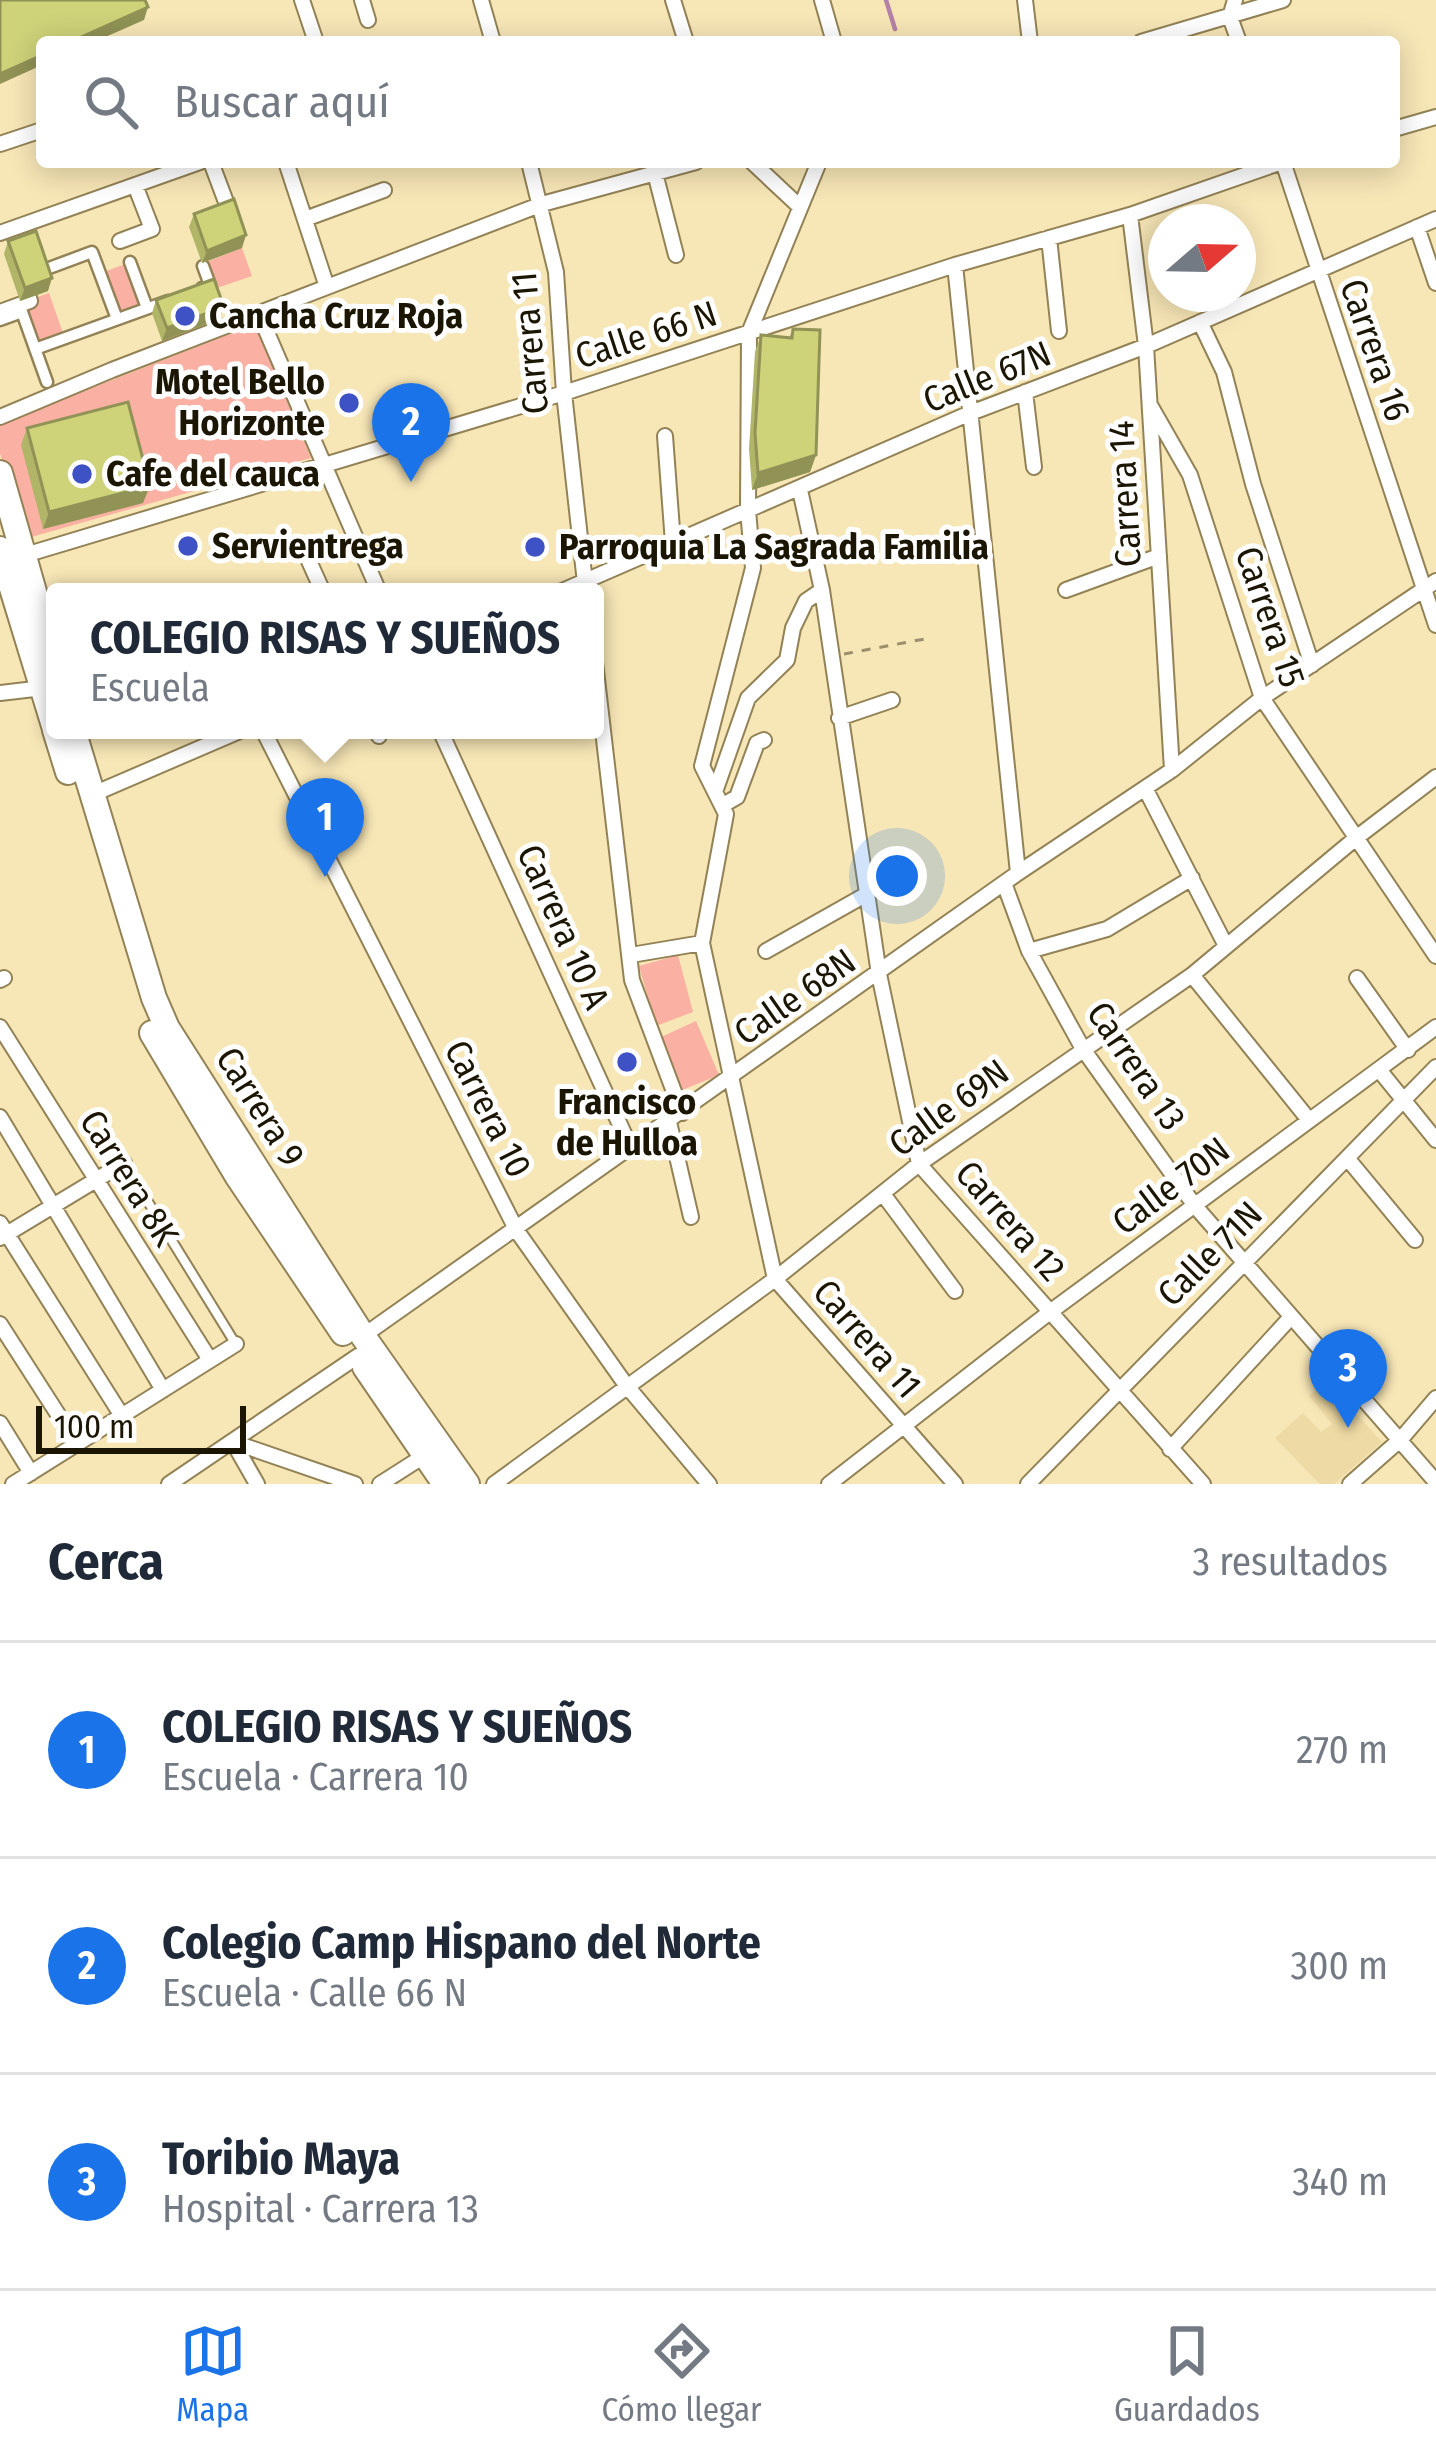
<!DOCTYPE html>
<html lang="es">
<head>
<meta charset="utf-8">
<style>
	body { margin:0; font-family:"Fira Sans Condensed",sans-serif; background:#f6f6f7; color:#1f2937 }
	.compass { position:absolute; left:1148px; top:204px; width:108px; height:108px; border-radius:50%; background:#fff; box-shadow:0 6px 30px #0003; rotate:70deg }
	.scale { position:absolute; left:36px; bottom:30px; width:210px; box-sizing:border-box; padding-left:12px; border:6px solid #1b1504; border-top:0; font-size:33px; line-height:42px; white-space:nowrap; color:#1b1504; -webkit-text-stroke:9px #fff; paint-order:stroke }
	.you { position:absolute; left:897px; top:876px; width:42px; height:42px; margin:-30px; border:9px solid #fff; border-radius:50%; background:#1a73e8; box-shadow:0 0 0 18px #1a73e833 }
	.badge { display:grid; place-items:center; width:78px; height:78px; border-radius:50%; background:#1a73e8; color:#fff; font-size:39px; font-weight:700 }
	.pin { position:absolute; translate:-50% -99px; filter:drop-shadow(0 3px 6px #0008) }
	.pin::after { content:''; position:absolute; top:63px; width:42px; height:36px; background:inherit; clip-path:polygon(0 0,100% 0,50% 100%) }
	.popup { position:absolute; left:46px; top:583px; width:558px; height:156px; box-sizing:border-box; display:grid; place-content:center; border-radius:12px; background:#fff; filter:drop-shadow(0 3px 9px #0005); font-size:39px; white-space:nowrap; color:#747a83 }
	.popup b { font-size:45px; color:#1f2937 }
	.popup::after { content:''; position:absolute; left:50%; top:100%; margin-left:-24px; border:24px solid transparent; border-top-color:#fff }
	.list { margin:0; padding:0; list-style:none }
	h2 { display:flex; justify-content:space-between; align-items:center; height:156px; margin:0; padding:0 48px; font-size:51px }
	h2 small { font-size:39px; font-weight:400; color:#747a83 }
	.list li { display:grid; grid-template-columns:78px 1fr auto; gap:36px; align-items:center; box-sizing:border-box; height:216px; padding:0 48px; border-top:3px solid #e0e1e3 }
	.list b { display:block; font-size:45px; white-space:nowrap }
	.list p { margin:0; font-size:39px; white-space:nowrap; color:#747a83 }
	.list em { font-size:39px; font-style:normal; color:#747a83 }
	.icon { flex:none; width:66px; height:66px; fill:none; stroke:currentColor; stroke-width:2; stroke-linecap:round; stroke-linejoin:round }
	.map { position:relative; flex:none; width:1436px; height:1484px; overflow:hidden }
	.search { position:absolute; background:#fff; box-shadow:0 6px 30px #0003; left:36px; right:36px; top:36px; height:132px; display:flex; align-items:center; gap:30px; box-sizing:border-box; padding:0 42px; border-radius:12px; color:#747a83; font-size:45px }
	.sheet { height:804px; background:#fff }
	nav { display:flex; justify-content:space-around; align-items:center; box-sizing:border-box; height:168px; border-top:3px solid #e0e1e3; background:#fff; font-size:33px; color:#747a83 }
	nav a { display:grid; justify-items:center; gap:6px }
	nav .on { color:#1a73e8 }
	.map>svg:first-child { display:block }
	.built { fill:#eedaa4 }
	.green { fill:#fab0a3 }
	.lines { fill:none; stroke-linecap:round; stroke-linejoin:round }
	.stream { stroke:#b482a6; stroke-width:4.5 }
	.service-casing { stroke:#928256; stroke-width:12 }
	.pedestrian-casing { stroke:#928256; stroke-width:15 }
	.minor-casing { stroke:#928256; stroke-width:18 }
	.primary-casing { stroke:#928256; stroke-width:28 }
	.path { stroke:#9b8f6c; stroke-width:3; stroke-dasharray:9 9; stroke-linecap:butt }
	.service { stroke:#fff; stroke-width:8 }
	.pedestrian { stroke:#fff; stroke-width:10 }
	.minor { stroke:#fff; stroke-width:14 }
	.primary { stroke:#fff; stroke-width:24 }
	.wall { fill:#b1b568 }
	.shaded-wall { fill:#909355 }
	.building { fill:#ced279; stroke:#909355; stroke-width:3 }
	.poi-dot { fill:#3e52c5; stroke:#fff; stroke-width:4.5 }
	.labels { text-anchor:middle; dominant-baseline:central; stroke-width:10; stroke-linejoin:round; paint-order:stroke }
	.poi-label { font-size:36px; font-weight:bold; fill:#1b1504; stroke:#fff; text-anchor:start }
	.street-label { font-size:36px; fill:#1b1504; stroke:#fff }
</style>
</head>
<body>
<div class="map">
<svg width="1436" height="1484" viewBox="0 0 1436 1484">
	<rect width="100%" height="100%" fill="#f7e6b6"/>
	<!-- built -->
	<path class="built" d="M 1327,1381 L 1382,1442 L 1334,1484 L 1320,1484 L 1275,1438 L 1303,1413 L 1321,1432 L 1332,1424 L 1309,1396 Z"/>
	<!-- green -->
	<path class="green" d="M 242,248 L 252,276 L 214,289 L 204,263 Z
		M 128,263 L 145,307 L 118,317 L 101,273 Z
		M 49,293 L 64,336 L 37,346 L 21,303 Z
		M 255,324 L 311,458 L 24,539 L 0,453 L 0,424 Z
		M 678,955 L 693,1012 L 656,1026 L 639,966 Z
		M 696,1021 L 719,1075 L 680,1091 L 657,1039 Z"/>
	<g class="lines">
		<!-- stream -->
		<path class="stream" d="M 886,0 L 895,29"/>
		<defs>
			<path id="service" d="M 124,1163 L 235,1343"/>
			<path id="pedestrian" d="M 130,262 L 147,308
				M 41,271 L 92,252 L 117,319
				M 202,288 L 210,285 L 203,266
				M 0,320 L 22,312 L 47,382
				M 35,349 L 168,301"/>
			<path id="minor" d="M 302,0 L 316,42
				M 362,0 L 368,20
				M 481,0 L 493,42
				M 673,0 L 686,42
				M 822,0 L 834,42
				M 1025,0 L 1030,42
				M 1235,0 L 1230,17 L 1239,42
				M 1141,42 L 1283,0
				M 1394,129 L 1436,117
				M 0,144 L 42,130
				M 211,162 L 229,210
				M 286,162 L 327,287
				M 529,162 L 556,272 L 564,393 L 586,592
				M 752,162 L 800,207
				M 819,162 L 749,333 L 748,510 L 753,568 L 702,766 L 726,814 L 702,943 L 775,1279 L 955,1484
				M 1283,162 L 1436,625
				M 655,173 L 676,255
				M 1130,215 L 1146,346 L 1172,770
				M 305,219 L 384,190
				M 1417,227 L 1436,283
				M 0,233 L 200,162
				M 1049,238 L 1059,331
				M 120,241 L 152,229 L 135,185
				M 955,265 L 1018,873
				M 0,312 L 30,301 L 25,285
				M 259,314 L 379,592
				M 1200,322 L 1224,372 L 1253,484 L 1312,665
				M 1025,392 L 1034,467
				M 1150,405 L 1190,475 L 1262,698 L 1436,956
				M 0,417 L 112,370 L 542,204 L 696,162
				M 665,436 L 673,543
				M 800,490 L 822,590 L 879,974 L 919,1164 L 1203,1484
				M 25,555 L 564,393 L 955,265 L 1130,215 L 1282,162
				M 309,561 L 323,592
				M 1066,590 L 1159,556
				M 560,592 L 968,414 L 1146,346 L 1436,219
				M 595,662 L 632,980 L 682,1113
				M 0,693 L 43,688
				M 839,718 L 892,700
				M 263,730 L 517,1231 L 626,1385 L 709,1484
				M 375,730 L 379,736
				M 440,730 L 631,1149
				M 1145,788 L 1226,946
				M 716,789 L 748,698 L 787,660 L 793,628 L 806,601 L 822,590
				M 91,795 L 242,730
				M 723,805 L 737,797 L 757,743 L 764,740
				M 1004,883 L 1029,951 L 1083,1049 L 1195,1206 L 1436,1482
				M 766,951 L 867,894
				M 1029,951 L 1107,929 L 1192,878
				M 631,955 L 702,943
				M 1192,975 L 1309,1120
				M 1357,978 L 1408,1050
				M 0,980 L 4,978
				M 0,1027 L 210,1360
				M 1380,1071 L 1436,1140
				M 0,1117 L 163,1390
				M 669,1122 L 691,1217
				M 1347,1158 L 1415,1240
				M 883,1194 L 955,1291
				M 0,1223 L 122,1416
				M 0,1238 L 124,1163
				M 0,1324 L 77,1444
				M 363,1336 L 1018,873 L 1172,770 L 1262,698 L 1436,581
				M 0,1423 L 31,1473
				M 233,1442 L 355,1484
				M 233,1442 L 257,1484
				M 1170,1449 L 1291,1317
				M 13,1484 L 236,1344
				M 169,1484 L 358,1356
				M 380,1484 L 424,1456
				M 494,1484 L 775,1279 L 919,1164 L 1192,975 L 1356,838 L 1436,777
				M 829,1484 L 1050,1312 L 1436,1027
				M 1028,1484 L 1436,1067
				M 1350,1484 L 1401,1439 L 1436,1398"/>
			<path id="primary" d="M 0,473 L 55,665
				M 0,549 L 55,729
				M 55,730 L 68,772
				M 73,730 L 154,998 L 167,1028 L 363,1336 L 467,1484
				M 152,1033 L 238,1177 L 343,1333
				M 365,1367 L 445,1484"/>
		</defs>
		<!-- service casing -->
		<use href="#service" class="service-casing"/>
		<!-- pedestrian casing -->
		<use href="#pedestrian" class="pedestrian-casing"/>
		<!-- minor casing -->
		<use href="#minor" class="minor-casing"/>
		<!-- primary casing -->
		<use href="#primary" class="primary-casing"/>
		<!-- path -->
		<path class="path" d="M 844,654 L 930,638"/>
		<!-- service -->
		<use href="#service" class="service"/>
		<!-- pedestrian -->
		<use href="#pedestrian" class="pedestrian"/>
		<!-- minor -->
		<use href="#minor" class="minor"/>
		<!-- primary -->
		<use href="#primary" class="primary"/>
	</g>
	<!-- wall -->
	<path class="wall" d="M 194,214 L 242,248 L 202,263 L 189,227 Z
		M 8,241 L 48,291 L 20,301 L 4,254 Z
		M 156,300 L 219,319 L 162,341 L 152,313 Z
		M 793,329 L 816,455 L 810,472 L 752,490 L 749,449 L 755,352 L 761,335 L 789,338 Z
		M 27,428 L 143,503 L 43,529 L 21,445 Z"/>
	<!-- shaded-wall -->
	<path class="shaded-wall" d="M 148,7 L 144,20 L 94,42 L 70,42 Z
		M 42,55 L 42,65 L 0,84 L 0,74 Z
		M 246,235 L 242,248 L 202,263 L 207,251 Z
		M 52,278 L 48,291 L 20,301 L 25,288 Z
		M 224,307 L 219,319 L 162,341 L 167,328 Z
		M 816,455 L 810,472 L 752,490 L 758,473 Z
		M 150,486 L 143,503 L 43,529 L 49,512 Z"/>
	<!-- building -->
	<path class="building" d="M 0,0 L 145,0 L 148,7 L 70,42 L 42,42 L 42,55 L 0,74 Z
		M 234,199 L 246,235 L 207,251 L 194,214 Z
		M 36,231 L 52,278 L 25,288 L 8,241 Z
		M 214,279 L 224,307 L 167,328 L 156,300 Z
		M 793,329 L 820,330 L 816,455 L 758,473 L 755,433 L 761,335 L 792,338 Z
		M 128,402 L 150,486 L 49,512 L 27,428 Z"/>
	<!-- markers -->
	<g class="poi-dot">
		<circle cx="185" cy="316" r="12"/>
		<circle cx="349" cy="403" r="12"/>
		<circle cx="82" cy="474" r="12"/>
		<circle cx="188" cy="546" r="12"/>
		<circle cx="535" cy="547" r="12"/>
		<circle cx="627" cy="1062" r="12"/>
	</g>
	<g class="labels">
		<!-- poi labels -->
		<g class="poi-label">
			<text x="209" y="316">Cancha Cruz Roja</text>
			<text x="325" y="382" text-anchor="end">Motel Bello<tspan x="325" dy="41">Horizonte</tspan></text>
			<text x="106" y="474">Cafe del cauca</text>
			<text x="212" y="546">Servientrega</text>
			<text x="559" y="547">Parroquia La Sagrada Familia</text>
			<text x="627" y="1102" text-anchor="middle">Francisco<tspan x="627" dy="41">de Hulloa</tspan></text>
		</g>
		<!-- street labels -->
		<g class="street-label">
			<text transform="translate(646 335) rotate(-18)">Calle 66 N</text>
			<text transform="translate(530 343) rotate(-95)">Carrera 11</text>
			<text transform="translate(1375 350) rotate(71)">Carrera 16</text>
			<text transform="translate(987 377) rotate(-22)">Calle 67N</text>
			<text transform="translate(1125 494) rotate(-93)">Carrera 14</text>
			<text transform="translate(1270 617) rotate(71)">Carrera 15</text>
			<text transform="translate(563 927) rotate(66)">Carrera 10 A</text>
			<text transform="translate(795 997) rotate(-35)">Calle 68N</text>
			<text transform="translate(1136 1066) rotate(56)">Carrera 13</text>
			<text transform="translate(260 1107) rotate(58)">Carrera 9</text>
			<text transform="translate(949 1108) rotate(-36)">Calle 69N</text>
			<text transform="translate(488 1109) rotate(63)">Carrera 10</text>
			<text transform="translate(129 1178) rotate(58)">Carrera 8K</text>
			<text transform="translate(1171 1186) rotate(-37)">Calle 70N</text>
			<text transform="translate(1010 1221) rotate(49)">Carrera 12</text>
			<text transform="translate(1210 1254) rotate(-45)">Calle 71N</text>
			<text transform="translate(867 1339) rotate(49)">Carrera 11</text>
		</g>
	</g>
</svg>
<svg class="compass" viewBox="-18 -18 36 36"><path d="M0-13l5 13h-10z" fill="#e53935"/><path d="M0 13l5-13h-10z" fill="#747a83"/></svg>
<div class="scale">100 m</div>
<div class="you"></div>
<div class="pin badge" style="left:325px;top:877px">1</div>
<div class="popup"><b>COLEGIO RISAS Y SUEÑOS</b>Escuela</div>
<div class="pin badge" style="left:411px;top:482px">2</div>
<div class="pin badge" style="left:1348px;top:1428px">3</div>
<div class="search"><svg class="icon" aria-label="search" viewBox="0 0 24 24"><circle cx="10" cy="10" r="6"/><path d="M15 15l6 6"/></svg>Buscar aquí</div>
</div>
<section class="sheet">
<h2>Cerca<small>3 resultados</small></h2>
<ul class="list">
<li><span class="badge">1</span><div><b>COLEGIO RISAS Y SUEÑOS</b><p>Escuela · Carrera 10</p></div><em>270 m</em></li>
<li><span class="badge">2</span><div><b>Colegio Camp Hispano del Norte</b><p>Escuela · Calle 66 N</p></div><em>300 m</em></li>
<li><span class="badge">3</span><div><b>Toribio Maya</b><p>Hospital · Carrera 13</p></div><em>340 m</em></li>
</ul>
</section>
<nav>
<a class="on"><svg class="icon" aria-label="map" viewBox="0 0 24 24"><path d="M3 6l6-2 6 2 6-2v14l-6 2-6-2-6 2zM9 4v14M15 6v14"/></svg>Mapa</a>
<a><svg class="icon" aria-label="directions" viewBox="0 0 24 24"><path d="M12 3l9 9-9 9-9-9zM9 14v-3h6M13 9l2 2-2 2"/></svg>Cómo llegar</a>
<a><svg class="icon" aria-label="saved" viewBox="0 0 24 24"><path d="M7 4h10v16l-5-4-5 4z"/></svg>Guardados</a>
</nav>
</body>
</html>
